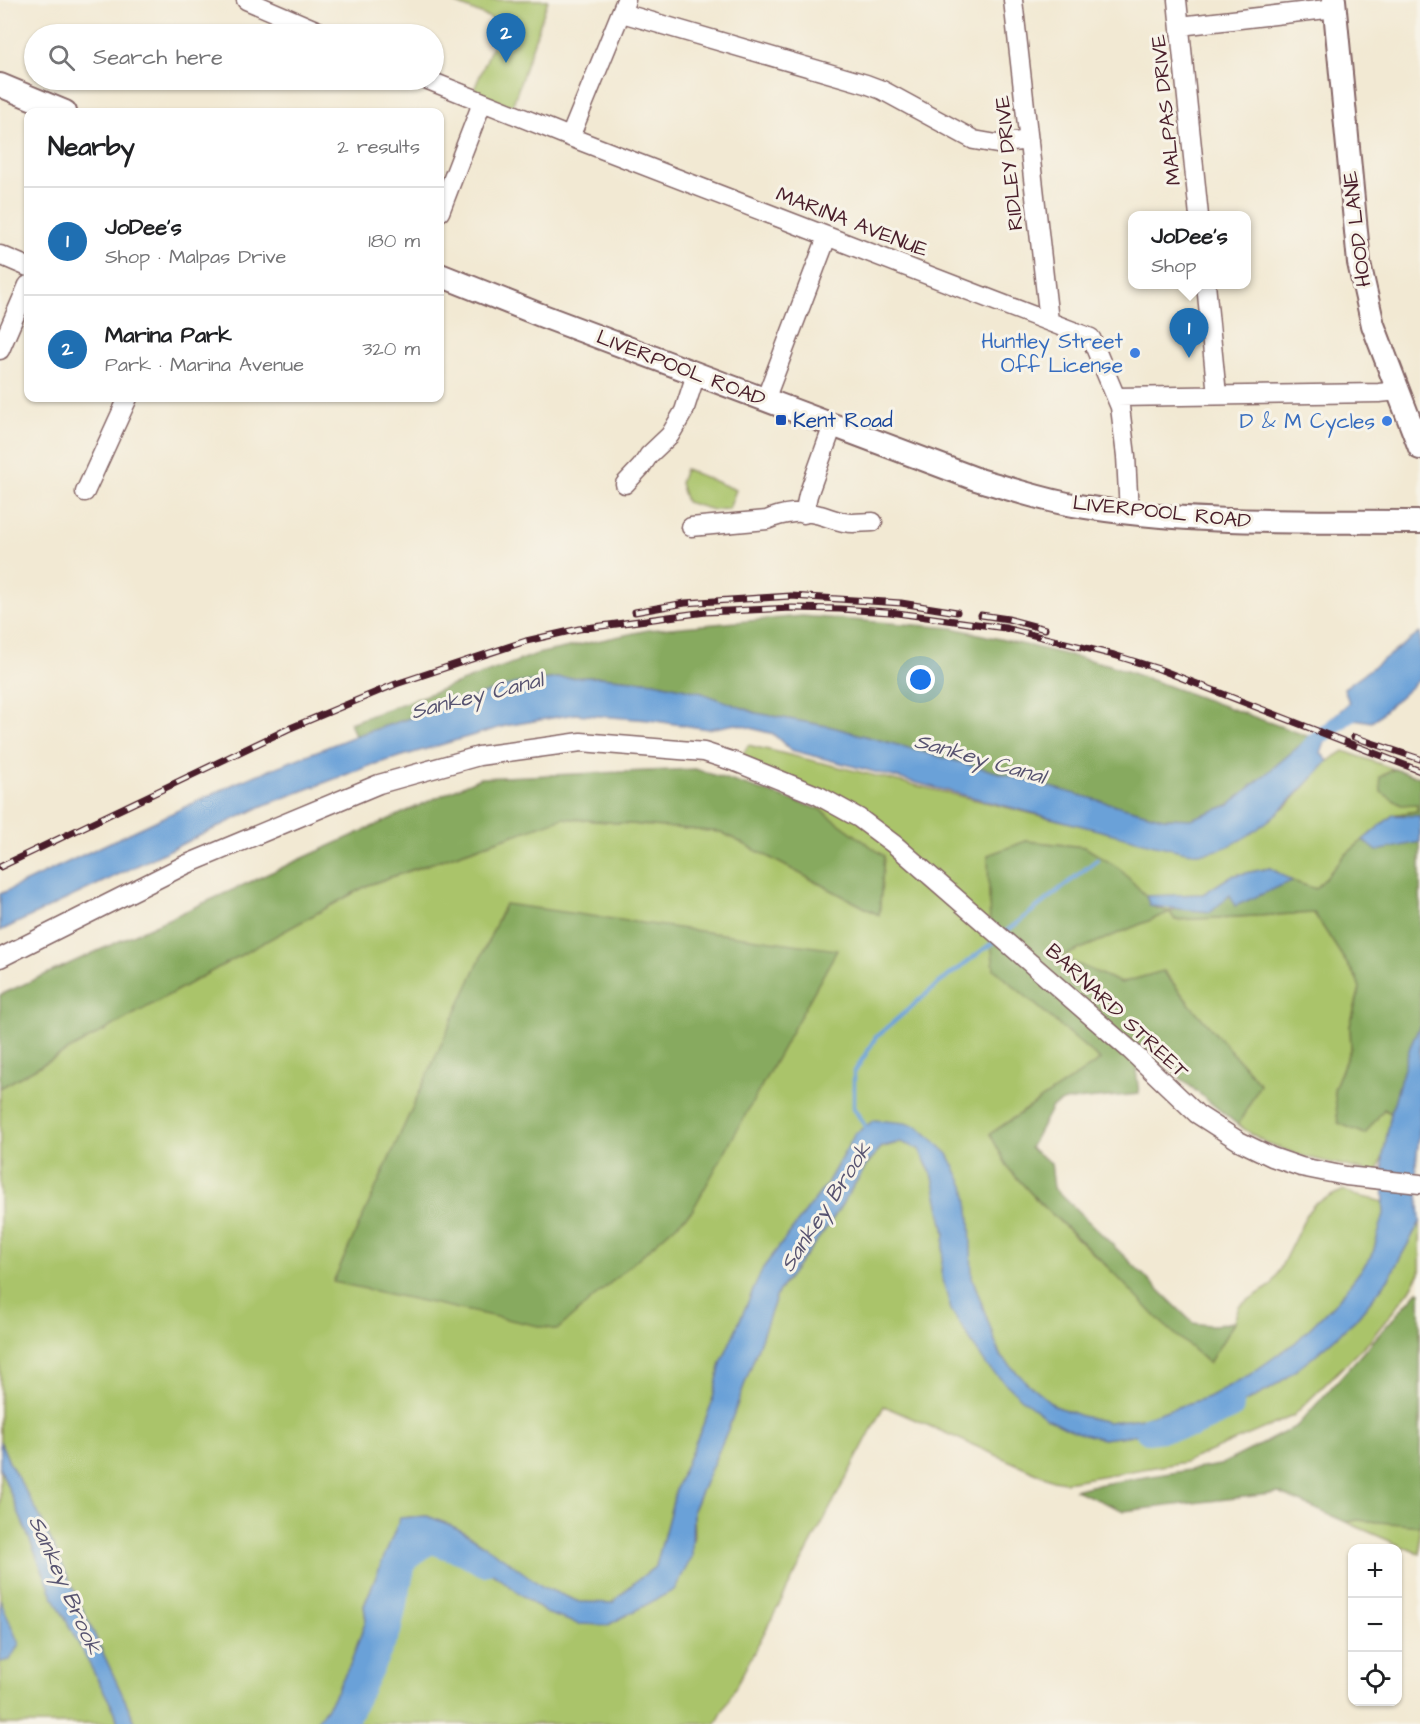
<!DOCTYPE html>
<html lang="en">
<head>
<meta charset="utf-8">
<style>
	body { margin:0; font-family:"Architects Daughter",sans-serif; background:#f6f6f6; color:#202124 }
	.controls { position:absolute; right:18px; bottom:18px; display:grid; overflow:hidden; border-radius:12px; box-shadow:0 2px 4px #0004 }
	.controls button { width:54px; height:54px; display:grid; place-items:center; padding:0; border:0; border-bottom:2px solid #e0e0e0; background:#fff; color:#202124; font:30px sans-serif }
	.you { position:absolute; left:921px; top:680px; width:21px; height:21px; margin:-15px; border:4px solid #fff; border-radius:50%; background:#1a73e8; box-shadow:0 0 0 9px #1a73e833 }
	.badge { display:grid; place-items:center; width:39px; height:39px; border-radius:50%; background:#1f6fb2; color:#fff; font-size:20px; font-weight:700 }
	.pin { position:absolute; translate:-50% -50px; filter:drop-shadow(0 2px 3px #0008) }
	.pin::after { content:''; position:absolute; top:32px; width:21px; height:18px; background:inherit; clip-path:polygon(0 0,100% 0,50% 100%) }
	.popup { position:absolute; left:1128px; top:211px; width:123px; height:78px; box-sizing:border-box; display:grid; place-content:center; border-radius:12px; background:#fff; filter:drop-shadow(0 2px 4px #0005); font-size:20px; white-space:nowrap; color:#757577 }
	.popup b { font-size:22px; color:#202124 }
	.popup::after { content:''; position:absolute; left:50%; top:100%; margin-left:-12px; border:12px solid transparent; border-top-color:#fff }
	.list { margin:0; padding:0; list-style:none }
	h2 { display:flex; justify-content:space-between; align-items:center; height:78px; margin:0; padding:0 24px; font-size:26px }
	h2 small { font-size:20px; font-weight:400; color:#757577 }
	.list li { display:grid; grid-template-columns:39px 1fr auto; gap:18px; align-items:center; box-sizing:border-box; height:108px; padding:0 24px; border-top:2px solid #e0e0e0 }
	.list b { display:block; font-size:22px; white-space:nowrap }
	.list p { margin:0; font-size:20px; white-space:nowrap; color:#757577 }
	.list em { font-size:20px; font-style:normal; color:#757577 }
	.icon { flex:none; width:33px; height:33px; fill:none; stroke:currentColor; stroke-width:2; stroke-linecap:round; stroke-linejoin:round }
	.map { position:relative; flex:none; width:1420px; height:1724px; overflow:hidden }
	.search { position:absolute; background:#fff; box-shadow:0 2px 4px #0004; left:24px; top:24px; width:420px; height:66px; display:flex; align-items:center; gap:15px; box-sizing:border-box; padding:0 21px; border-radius:33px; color:#757577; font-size:22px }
	.panel { position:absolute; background:#fff; box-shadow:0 2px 4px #0004; left:24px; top:108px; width:420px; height:294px; border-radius:12px }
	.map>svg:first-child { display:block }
	.green { fill:#aac46b; stroke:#7a724b; stroke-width:1.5 }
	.forest { fill:#87aa5f; stroke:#686445; stroke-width:1.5 }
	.water { fill:#6aa1d8; stroke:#5a6082; stroke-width:1.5 }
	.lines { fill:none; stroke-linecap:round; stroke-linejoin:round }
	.stream { stroke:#6aa1d8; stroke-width:4.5 }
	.canal { stroke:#6aa1d8; stroke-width:16 }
	.river { stroke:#6aa1d8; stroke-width:28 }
	.minor-casing { stroke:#856666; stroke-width:21 }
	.tertiary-casing { stroke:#856666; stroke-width:26 }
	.minor { stroke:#fff; stroke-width:18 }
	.tertiary { stroke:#fff; stroke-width:22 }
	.rail-casing { stroke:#4a1f2b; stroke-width:7 }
	.rail { stroke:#f7f3e8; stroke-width:4.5; stroke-dasharray:14; stroke-linecap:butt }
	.shop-dot { fill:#3f7fe0; stroke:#f7f3e8; stroke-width:2 }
	.transit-dot { fill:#1a4fb4; stroke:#f7f3e8; stroke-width:2 }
	.labels { text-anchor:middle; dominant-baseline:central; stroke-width:6; stroke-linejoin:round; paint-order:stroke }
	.street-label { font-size:21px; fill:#4a1f2b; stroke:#f7f3e8 }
	.shop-label { font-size:21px; fill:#366cbe; stroke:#f7f3e8; text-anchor:end }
	.transit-label { font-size:21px; fill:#164399; stroke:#f7f3e8; text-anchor:start }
	.water-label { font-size:22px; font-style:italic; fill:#575370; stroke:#f7f3e8 }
</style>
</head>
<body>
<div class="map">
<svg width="1420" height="1724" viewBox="0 0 1420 1724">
	<rect width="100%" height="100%" fill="#f7f3e8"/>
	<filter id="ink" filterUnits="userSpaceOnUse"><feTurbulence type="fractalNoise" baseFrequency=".0167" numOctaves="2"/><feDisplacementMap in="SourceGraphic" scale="12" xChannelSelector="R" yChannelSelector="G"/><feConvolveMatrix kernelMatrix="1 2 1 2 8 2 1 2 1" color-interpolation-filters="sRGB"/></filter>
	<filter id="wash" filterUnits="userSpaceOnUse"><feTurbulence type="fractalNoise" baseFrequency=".008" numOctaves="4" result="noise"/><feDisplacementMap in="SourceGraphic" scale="24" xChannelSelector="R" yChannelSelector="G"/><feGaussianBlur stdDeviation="1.35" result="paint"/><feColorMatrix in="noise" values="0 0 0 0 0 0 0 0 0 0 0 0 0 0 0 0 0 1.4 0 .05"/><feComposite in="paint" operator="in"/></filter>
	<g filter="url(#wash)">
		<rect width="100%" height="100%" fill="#f2e9d3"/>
		<!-- green -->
		<path class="green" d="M 448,0 L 548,0 L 512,107 L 473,92 L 502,23 Z
			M 685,469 L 736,490 L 729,509 L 713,510 L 686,502 L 680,483 Z
			M 748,745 L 1195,853 L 1287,806 L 1328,761 L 1344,751 L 1394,769 L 1380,777 L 1418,804 L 1417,811 L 1393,815 L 1344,856 L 1316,889 L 1292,881 L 1270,868 L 1231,876 L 1203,894 L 1178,895 L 1170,912 L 1175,920 L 1314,913 L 1357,979 L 1360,988 L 1350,1026 L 1351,1047 L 1334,1089 L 1391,1113 L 1383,1156 L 1377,1173 L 1305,1157 L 1266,1143 L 1238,1125 L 1260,1084 L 1192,1007 L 1164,971 L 1121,983 L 1060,957 L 1169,912 L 1150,906 L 1085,847 L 1027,841 L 988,855 L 1035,1003 L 1100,1060 L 990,1134 L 1009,1169 L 1038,1201 L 1208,1363 L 1234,1321 L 1239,1306 L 1272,1285 L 1308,1212 L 1315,1203 L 1344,1190 C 1355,1198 1370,1197 1383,1202 L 1384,1214 L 1372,1256 L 1338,1300 L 1296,1342 L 1249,1376 L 1208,1397 L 1144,1418 L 1108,1422 L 1081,1416 L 1055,1406 L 1026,1382 L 1000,1355 L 972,1277 L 970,1251 L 919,1127 L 855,1134 L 826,1185 L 763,1269 L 721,1363 L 711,1406 L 677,1486 L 656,1566 L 635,1582 L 612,1603 L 579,1602 L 543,1587 L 462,1531 L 445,1523 L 427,1516 L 401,1518 L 364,1605 L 366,1620 L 350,1665 L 331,1701 L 315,1724 L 136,1724 L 38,1513 L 9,1462 L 0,1441 L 0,1088 L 368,885 L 563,818 L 721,832 L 879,915 L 884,856 L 819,809 L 819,796 L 738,763 Z
			M 901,1142 L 919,1149 L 933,1177 L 939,1200 L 945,1233 L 941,1272 L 987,1366 L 1103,1439 L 1166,1431 L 1226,1412 L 1272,1388 L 1313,1357 L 1355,1320 L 1389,1278 L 1420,1222 L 1420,1273 L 1410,1290 L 1371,1339 L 1293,1416 L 1185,1462 L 1065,1482 L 1053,1480 L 884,1406 L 716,1724 L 347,1724 L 373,1688 L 387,1615 L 402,1564 L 420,1542 L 444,1543 L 494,1574 L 546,1613 L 608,1625 L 673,1590 L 694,1537 L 693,1510 L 729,1427 L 778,1292 L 830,1223 L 868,1163 L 881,1148 Z
			M 0,1468 L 53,1595 L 115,1712 L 118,1724 L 0,1724 Z
			M 1358,1520 L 1419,1525 L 1420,1554 L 1346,1522 Z"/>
		<!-- forest -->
		<path class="forest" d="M 802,616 L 953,628 L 1110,665 L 1310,737 L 1229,805 L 1191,819 L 1163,818 L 832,727 L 756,713 L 699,692 L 654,682 L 600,677 L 558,678 L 514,684 L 355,736 L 350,723 L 537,654 L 648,630 Z
			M 695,769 L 819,809 L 884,856 L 879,915 L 721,832 L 563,818 L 368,885 L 0,1088 L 0,995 L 480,778 Z
			M 1394,769 L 1420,777 L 1420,1025 L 1410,1047 L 1391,1113 L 1384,1109 L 1365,1134 L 1338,1123 L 1334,1089 L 1351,1047 L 1350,1026 L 1360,988 L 1357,979 L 1314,913 L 1175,920 L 1170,912 L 1061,957 L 1121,983 L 1163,971 L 1192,1007 L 1260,1084 L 1238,1125 L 1158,1060 L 1136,1070 L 1139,1094 L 1065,1101 L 1052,1107 L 1030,1148 L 1051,1163 L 1054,1188 L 1193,1323 C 1209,1326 1220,1326 1235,1321 L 1209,1363 L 1162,1323 L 1099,1258 L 1038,1201 L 1009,1169 L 990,1134 L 1100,1060 L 994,969 L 990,933 L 988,855 L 1026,841 L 1085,847 L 1119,868 L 1146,896 L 1150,906 L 1170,912 L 1203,895 L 1231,876 L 1270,868 L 1292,881 L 1316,889 L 1344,856 L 1393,815 L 1417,811 L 1417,804 L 1401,805 L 1381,792 L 1380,777 Z
			M 505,904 L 837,950 L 692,1211 L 557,1330 L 333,1282 Z
			M 1418,1291 L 1420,1292 L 1420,1526 L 1358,1520 L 1346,1522 L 1279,1493 L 1124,1511 L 1075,1490 L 1090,1486 L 1220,1465 L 1297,1426 Z"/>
		<!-- water -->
		<path class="water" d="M 1420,633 L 1420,679 L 1372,722 L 1354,719 L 1346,726 L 1331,719 L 1349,703 L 1344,688 Z
			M 600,677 L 654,682 L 699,692 L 756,713 L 832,727 L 1163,818 L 1191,819 L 1229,805 L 1310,737 L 1325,742 L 1321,753 L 1328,761 C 1297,795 1245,854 1197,853 C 1183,853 1168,847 1155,845 L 791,750 L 773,734 L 736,724 L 708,729 L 649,720 L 575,714 L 505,726 L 372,765 L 262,806 L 0,931 L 0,894 L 236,783 L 355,736 L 514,684 L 558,678 Z
			M 1393,815 L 1420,816 L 1420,842 L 1377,851 L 1363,840 Z
			M 1270,868 L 1292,881 L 1235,906 L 1230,895 L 1211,912 L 1150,906 L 1146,896 L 1203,894 L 1231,876 Z
			M 1420,1025 L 1420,1125 L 1416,1164 L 1420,1222 L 1389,1278 L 1355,1320 L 1313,1357 L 1272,1388 L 1226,1412 L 1166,1431 L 1103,1439 L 1075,1432 L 1047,1418 L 1021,1398 L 987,1366 L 951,1310 L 941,1272 L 945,1233 L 933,1177 L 919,1149 L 901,1142 L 881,1147 L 868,1163 L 830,1223 L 778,1292 L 729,1427 L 693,1510 L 692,1557 L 674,1590 L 608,1625 L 578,1624 L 546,1613 L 494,1574 L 444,1543 L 420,1542 L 402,1564 L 387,1615 L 373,1688 L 347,1724 L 315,1724 L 331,1701 L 350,1665 L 366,1620 L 364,1606 L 400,1518 L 427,1516 L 448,1524 L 462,1531 L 509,1562 L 543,1587 L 579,1602 L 612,1603 L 635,1582 L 656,1566 L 677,1486 L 711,1406 L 721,1363 L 763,1268 L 826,1185 L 855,1134 L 874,1120 L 905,1123 L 919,1127 L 948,1154 L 966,1190 L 970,1218 L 972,1277 L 1000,1355 L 1026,1382 L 1055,1406 L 1081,1416 L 1108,1422 L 1144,1418 L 1208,1397 L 1249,1375 L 1296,1342 L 1338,1300 L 1372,1256 L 1384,1214 L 1383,1156 L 1391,1113 L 1410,1047 Z
			M 0,1441 L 9,1462 L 38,1513 L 136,1724 L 118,1724 L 115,1712 L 53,1596 L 0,1468 Z
			M 0,1599 L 19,1644 L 10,1660 L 0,1662 Z"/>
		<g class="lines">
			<!-- stream -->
			<path class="stream" d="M 1003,934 L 1097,860
				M 868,1131 L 854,1108 L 854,1073 L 876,1037 L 938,984 L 996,940"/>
			<!-- canal -->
			<path class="canal" d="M 1302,756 L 1314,741 L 1355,710"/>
			<!-- river -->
			<path class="river" d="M 1149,1430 L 1191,1424 L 1230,1406
				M 342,1724 L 387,1631 L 403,1559 L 430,1539 L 467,1552 L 483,1562"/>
		</g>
	</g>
	<g filter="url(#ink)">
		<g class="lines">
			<defs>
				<path id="minor" d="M 246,0 L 325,34
					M 1013,0 L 1049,321
					M 1177,0 L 1199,216
					M 622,13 L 866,84 L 882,90 L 974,140 L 997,144 L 1029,140
					M 1180,26 L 1335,8
					M 428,80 L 570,137 L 1091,338 L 1120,407 L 1126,456 L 1129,513
					M 570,137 L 626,0
					M 440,212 L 482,103
					M 0,255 L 28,267
					M 1206,284 L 1217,395
					M 0,350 L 28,285
					M 1117,397 L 1379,393 L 1398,391
					M 765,400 L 827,237
					M 625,484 L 641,467 L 649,455 L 670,435 L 684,411 L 696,374
					M 85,492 L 128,398
					M 804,514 L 808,495 L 833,425
					M 691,527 L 767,520 C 782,513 804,510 820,515 C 831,518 841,523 853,523 C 859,523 866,522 873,522
					M 0,958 L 185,865 L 379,784 L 479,756 L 581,742 L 704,752 L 738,763 L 819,796 L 859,818 L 895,845 L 1130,1050 L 1197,1114 L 1239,1141 L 1272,1157 L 1301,1167 L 1346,1176 L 1420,1184"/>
				<path id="tertiary" d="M 1334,0 L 1359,263 L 1373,325 L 1420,448
					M 0,85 L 65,112
					M 440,275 L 543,316 L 976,479 C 1008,488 1040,499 1073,505 C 1188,525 1304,521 1420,522"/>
			</defs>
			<!-- minor casing -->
			<use href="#minor" class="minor-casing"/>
			<!-- tertiary casing -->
			<use href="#tertiary" class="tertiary-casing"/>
			<!-- minor -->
			<use href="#minor" class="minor"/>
			<!-- tertiary -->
			<use href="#tertiary" class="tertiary"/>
			<defs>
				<path id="rail" d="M 635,612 L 685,603 L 791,596 L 901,603 L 957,612
					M 981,615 L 1008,619 L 1045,629
					M 1354,737 L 1420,759
					M 0,867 L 288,729 L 396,684 L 526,641 L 579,629 L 706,612 L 792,608 L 840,609 L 890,612 L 1005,628 L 1114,655 L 1159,669 L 1420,771"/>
			</defs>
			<!-- rail casing -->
			<use href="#rail" class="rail-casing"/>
			<!-- rail -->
			<use href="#rail" class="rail"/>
		</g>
	</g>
	<!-- markers -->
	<g class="shop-dot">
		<circle cx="1135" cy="353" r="6"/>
		<circle cx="1387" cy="421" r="6"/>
	</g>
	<rect class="transit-dot" x="775" y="414" width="12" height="12" rx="3"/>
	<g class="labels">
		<!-- street labels -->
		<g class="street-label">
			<text transform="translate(1166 110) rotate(-96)">MALPAS DRIVE</text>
			<text transform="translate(1009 163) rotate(-96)">RIDLEY DRIVE</text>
			<text transform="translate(852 222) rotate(21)">MARINA AVENUE</text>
			<text transform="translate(1357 229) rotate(-97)">HOOD LANE</text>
			<text transform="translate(681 368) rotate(21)">LIVERPOOL ROAD</text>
			<text transform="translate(1162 512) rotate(6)">LIVERPOOL ROAD</text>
			<text transform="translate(1117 1011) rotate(43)">BARNARD STREET</text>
		</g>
		<!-- shop labels -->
		<g class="shop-label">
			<text x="1123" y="341">Huntley Street<tspan x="1123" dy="24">Off License</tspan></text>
			<text x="1375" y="421">D &amp; M Cycles</text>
		</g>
		<!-- transit labels -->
		<g class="transit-label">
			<text x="793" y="420">Kent Road</text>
		</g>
		<!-- water labels -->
		<g class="water-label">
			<text transform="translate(477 696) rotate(-14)">Sankey Canal</text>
			<text transform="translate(980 759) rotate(16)">Sankey Canal</text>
			<text transform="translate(826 1207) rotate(-57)">Sankey Brook</text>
			<text transform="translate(65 1585) rotate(66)">Sankey Brook</text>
		</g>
	</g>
</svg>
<div class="controls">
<button>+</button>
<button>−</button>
<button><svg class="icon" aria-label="locate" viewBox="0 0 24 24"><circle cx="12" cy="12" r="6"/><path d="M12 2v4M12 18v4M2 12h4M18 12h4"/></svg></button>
</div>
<div class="you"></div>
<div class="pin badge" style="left:1189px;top:358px">1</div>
<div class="popup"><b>JoDee's</b>Shop</div>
<div class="pin badge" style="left:506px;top:63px">2</div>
<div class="search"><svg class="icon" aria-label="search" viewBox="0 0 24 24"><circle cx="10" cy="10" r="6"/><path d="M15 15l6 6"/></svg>Search here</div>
<section class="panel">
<h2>Nearby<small>2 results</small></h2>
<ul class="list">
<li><span class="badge">1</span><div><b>JoDee's</b><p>Shop · Malpas Drive</p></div><em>180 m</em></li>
<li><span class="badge">2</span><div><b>Marina Park</b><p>Park · Marina Avenue</p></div><em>320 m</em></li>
</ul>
</section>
</div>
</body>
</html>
